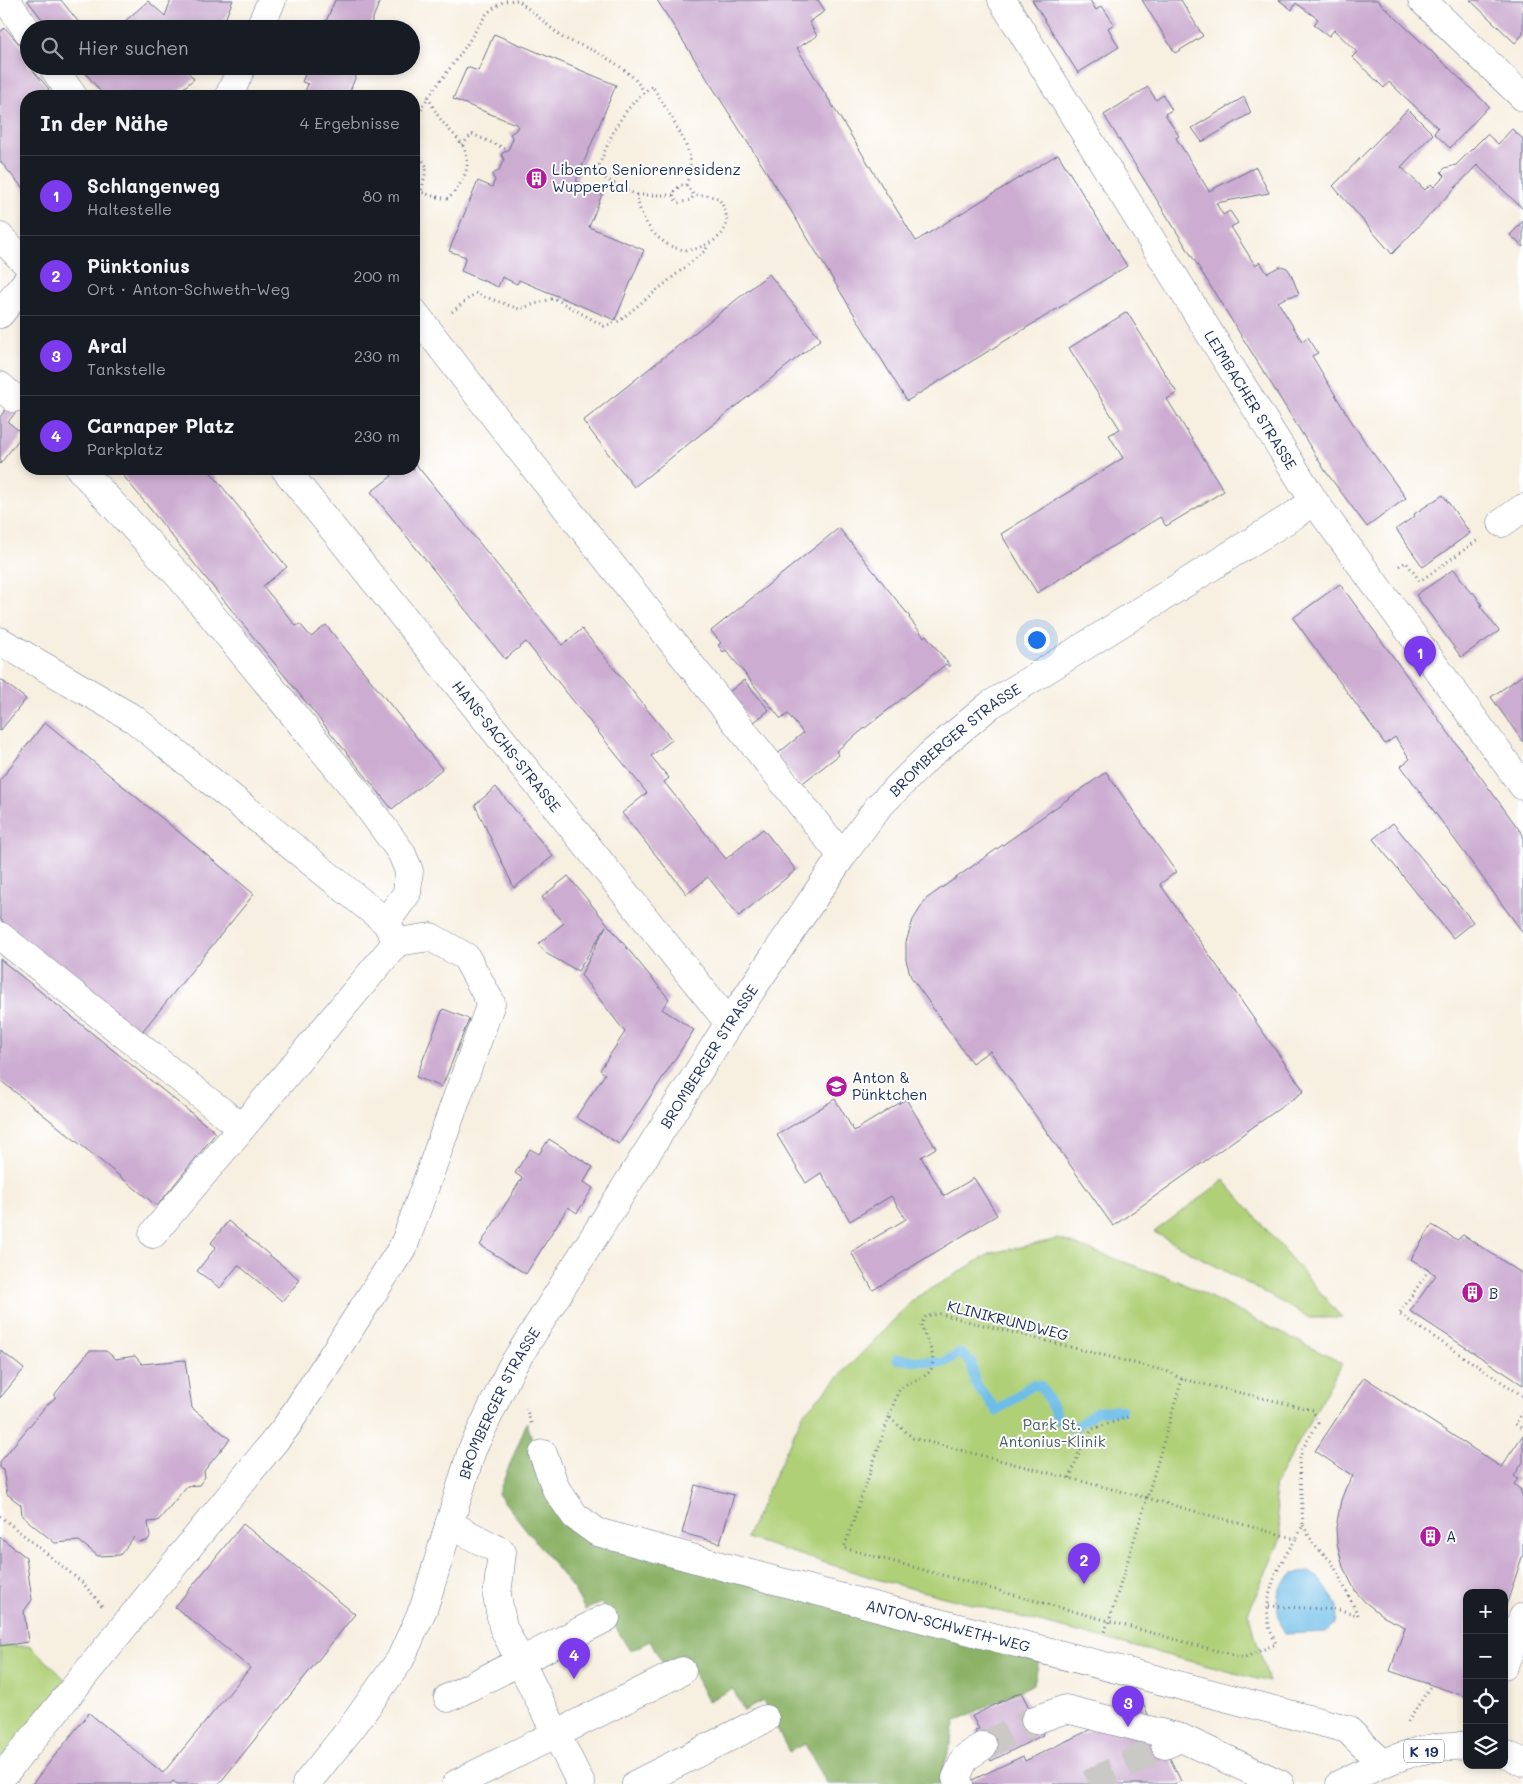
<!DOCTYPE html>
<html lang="de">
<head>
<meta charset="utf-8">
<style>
	body { margin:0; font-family:Mali,sans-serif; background:#20242c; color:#f1f3f6 }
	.controls { position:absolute; right:15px; bottom:15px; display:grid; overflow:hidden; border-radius:10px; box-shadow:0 2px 8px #0003 }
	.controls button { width:45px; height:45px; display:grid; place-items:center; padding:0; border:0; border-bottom:1px solid #363941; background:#171b24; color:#f1f3f6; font:25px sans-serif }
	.you { position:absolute; left:1036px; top:639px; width:18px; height:18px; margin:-12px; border:4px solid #fff; border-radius:50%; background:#1a73e8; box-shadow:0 0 0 8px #1a73e833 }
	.badge { display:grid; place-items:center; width:32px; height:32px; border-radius:50%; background:#7c3aed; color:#fff; font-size:16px; font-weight:700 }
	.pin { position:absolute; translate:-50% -41px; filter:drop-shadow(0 1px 2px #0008) }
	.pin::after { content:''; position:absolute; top:26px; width:18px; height:15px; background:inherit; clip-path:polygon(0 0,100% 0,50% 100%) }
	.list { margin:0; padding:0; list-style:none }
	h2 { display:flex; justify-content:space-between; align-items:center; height:65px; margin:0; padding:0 20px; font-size:21px }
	h2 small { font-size:16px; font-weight:400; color:#9ea1a6 }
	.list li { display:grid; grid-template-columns:32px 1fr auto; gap:15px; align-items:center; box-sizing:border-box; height:80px; padding:0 20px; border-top:1px solid #363941 }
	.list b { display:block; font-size:19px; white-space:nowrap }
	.list p { margin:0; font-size:16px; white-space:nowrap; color:#9ea1a6 }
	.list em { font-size:16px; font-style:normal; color:#9ea1a6 }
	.icon { flex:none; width:28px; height:28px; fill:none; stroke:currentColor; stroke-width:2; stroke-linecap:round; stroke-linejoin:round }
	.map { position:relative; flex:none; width:1523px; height:1784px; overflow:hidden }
	.search { position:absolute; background:#171b24; box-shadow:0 2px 8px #0003; left:20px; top:20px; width:400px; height:55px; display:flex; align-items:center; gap:12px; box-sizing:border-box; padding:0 18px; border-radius:28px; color:#9ea1a6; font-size:19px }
	.panel { position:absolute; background:#171b24; box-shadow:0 2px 8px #0003; left:20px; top:90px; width:400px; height:385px; border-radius:20px }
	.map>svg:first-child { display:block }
	.green { fill:#b0d078; stroke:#66806b }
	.forest { fill:#8cb268; stroke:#547063 }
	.water { fill:#6dbde8; stroke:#4476a3 }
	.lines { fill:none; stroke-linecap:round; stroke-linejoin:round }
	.stream { stroke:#6dbde8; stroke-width:10 }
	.building { fill:#ccadd1 }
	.minor-tunnel { stroke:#cbc9c6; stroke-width:28; stroke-dasharray:28 14; stroke-linecap:butt }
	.minor-casing { stroke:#68728c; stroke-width:29 }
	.major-casing { stroke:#68728c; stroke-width:29 }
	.path { stroke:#68728c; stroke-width:3; stroke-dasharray:1 4; stroke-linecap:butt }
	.minor { stroke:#fff; stroke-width:28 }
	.major { stroke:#fff; stroke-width:28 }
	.labels { text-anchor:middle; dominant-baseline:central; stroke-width:4; stroke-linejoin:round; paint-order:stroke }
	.shield { fill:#fff; stroke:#5f6d8e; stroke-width:1 }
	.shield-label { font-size:14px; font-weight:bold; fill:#1b2f5e }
	.poi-label { font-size:15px; fill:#1b2f5e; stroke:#fff; text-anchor:start }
	.street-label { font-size:15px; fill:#1b2f5e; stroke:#fff }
	.park-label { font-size:15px; fill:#485f66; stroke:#fff }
</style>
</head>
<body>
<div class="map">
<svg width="1523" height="1784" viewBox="0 0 1523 1784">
	<rect width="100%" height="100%" fill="#fff"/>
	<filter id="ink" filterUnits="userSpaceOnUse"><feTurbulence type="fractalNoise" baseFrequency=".02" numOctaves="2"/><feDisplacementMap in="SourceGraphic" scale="10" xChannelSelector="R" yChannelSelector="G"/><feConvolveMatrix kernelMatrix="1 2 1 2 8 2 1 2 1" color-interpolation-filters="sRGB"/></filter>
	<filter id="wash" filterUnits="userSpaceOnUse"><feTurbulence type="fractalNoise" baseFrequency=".0096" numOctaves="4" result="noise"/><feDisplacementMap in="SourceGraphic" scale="20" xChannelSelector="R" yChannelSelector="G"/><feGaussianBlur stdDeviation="1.12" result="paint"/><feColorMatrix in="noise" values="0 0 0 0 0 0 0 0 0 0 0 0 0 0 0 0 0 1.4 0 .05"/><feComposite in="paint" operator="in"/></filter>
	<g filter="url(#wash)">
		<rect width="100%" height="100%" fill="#f7efe0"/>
		<!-- green -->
		<path class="green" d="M 1224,1180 L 1342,1318 L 1310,1318 L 1154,1232 Z
			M 1059,1239 L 1178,1281 L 1342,1363 L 1274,1487 L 1281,1538 L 1248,1613 L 1269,1682 L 883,1581 L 746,1538 L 803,1414 L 915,1298 L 991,1253 Z
			M 0,1646 L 31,1646 L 67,1681 L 0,1761 Z"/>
		<!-- forest -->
		<path class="forest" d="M 527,1422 L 536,1456 L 568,1523 L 1039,1661 L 1034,1684 L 956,1721 L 940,1784 L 827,1784 L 805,1744 L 789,1752 L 763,1701 L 744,1711 L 733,1689 L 708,1701 L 684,1654 L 663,1664 L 650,1641 L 630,1651 L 601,1603 L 585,1610 L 574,1590 L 498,1494 Z"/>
		<!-- water -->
		<path class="water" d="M 1309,1572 L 1319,1578 L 1338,1606 L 1335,1624 L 1326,1632 L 1285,1634 C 1278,1620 1274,1601 1281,1586 C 1284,1582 1289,1578 1292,1574 Z"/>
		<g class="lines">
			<!-- stream -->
			<path class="stream" d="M 897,1359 L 943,1363 L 960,1353 L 971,1361 L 975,1383 L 997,1411 L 1032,1385 L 1041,1386 L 1060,1421 L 1076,1427 L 1097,1411 L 1122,1410"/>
		</g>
		<g id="blocks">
			<!-- building -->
			<path class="building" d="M 27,0 L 61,0 L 84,29 L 50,29 Z
				M 171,0 L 233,0 L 221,29 L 116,29 L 148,1 L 165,16 Z
				M 335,0 L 380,0 L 369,29 L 323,29 Z
				M 657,0 L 818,0 L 825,11 L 809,22 L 817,36 L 797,48 L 916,241 L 1058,154 L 1127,266 L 907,401 L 785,201 Z
				M 1032,0 L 1090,0 L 1096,10 L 1102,6 L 1114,24 L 1108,28 L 1119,47 L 1078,73 Z
				M 1142,0 L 1181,0 L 1203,36 L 1175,53 Z
				M 1279,0 L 1377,0 L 1489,106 L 1450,148 L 1434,133 L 1438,128 L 1389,82 L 1384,88 L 1352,57 L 1357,52 L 1334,30 L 1329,36 L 1314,25 L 1318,19 L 1296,3 L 1292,10 Z
				M 1470,0 L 1523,0 L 1523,34 L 1515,43 Z
				M 5,28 L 29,55 L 29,66 L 49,89 L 46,92 L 50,96 L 26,96 L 26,192 L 0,161 L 0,32 Z
				M 494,34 L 616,85 L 576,181 L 603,192 L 589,227 L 644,250 L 615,320 L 519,280 L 517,284 L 502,277 L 498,287 L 461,271 L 466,257 L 449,251 L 478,181 L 492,187 L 495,180 L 492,175 L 499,170 L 504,159 L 501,154 L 508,150 L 513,139 L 510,134 L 516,130 L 518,125 L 453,99 L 467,67 L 478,71 Z
				M 80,66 L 183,66 L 194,79 L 174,96 L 104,96 Z
				M 315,66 L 360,66 L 348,96 L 303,96 L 308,84 L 302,82 L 307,69 L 313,71 Z
				M 1148,87 L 1156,100 L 1163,95 L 1172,110 L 1165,114 L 1179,136 L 1176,138 L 1209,191 L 1256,167 L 1269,193 L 1216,203 L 1223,215 L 1230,211 L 1238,223 L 1231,227 L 1255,265 L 1260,262 L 1267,273 L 1281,266 L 1287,268 L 1290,272 L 1299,294 L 1285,298 L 1278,302 L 1302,341 L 1308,337 L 1318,353 L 1312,356 L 1343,408 L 1367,445 L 1406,498 L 1367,527 L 1326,472 L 1104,115 Z
				M 1244,97 L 1251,113 L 1202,142 L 1192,128 Z
				M 1408,109 L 1433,134 L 1401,167 L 1425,190 L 1431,184 L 1434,187 L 1445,176 L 1441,172 L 1445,168 L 1456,165 L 1487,134 L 1498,144 L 1512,129 L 1523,139 L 1523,209 L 1477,165 L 1392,254 L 1333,186 Z
				M 1523,221 L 1523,247 L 1510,235 Z
				M 769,274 L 821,339 L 634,487 L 583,421 Z
				M 1127,312 L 1177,393 L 1167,399 L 1224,491 L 1166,526 L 1160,517 L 1037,593 L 1001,534 L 1123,458 L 1109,435 L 1120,429 L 1069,348 Z
				M 26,382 L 26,399 L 8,422 L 23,434 L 0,464 L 0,417 Z
				M 414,462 L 562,645 L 582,629 L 672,740 L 651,756 L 669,778 L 664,782 L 726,859 L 763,829 L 796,870 L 739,916 L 708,877 L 687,894 L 622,813 L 647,793 L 526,642 L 505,659 L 371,492 L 392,476 L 386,469 L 414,469 Z
				M 118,469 L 208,469 L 287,567 L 263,586 L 296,626 L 300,624 L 311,637 L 326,625 L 442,769 L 392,809 Z
				M 1443,495 L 1470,533 L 1423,567 L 1396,529 L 1415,516 L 1414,514 Z
				M 839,528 L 910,617 L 909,618 L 924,637 L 926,635 L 950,666 L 949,667 L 946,664 L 836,751 L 839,755 L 800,785 L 776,755 L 803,733 L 788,714 L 781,719 L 726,650 L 723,652 L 718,645 L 721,643 L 711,631 Z
				M 1454,569 L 1471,593 L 1473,592 L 1482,605 L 1480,606 L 1499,631 L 1461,657 L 1416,595 Z
				M 1340,584 L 1523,835 L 1523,933 L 1401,766 L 1410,759 L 1395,737 L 1385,744 L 1293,618 Z
				M 1523,675 L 1523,742 L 1491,697 Z
				M 0,679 L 26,699 L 0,731 Z
				M 744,680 L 769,710 L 753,723 L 729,692 Z
				M 45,722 L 254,894 L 141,1033 L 0,919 L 0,780 Z
				M 1106,772 L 1176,872 L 1160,884 L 1304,1091 L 1113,1226 L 990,1051 L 972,1063 L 911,977 L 906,960 L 906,942 L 913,920 L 926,899 Z
				M 496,787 L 553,856 L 514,888 L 475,805 Z
				M 1393,823 L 1473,922 L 1453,938 L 1373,839 Z
				M 568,876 L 669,999 L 662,1009 L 694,1030 L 619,1144 L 576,1117 L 605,1074 L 600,1070 L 625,1032 L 581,975 L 606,926 L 578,971 L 547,954 L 538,944 L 564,923 L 542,897 Z
				M 0,959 L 216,1133 L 157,1206 L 0,1080 Z
				M 443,1009 L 469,1019 L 442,1087 L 416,1077 Z
				M 835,1099 L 854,1131 L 906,1099 L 936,1148 L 921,1157 L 944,1196 L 974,1178 L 997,1215 L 873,1290 L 851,1252 L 906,1219 L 891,1196 L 850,1221 L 821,1173 L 806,1183 L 777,1135 Z
				M 549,1139 L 593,1167 L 584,1182 L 593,1188 L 577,1213 L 568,1207 L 526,1274 L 480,1245 L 522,1178 L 515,1173 L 530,1149 L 539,1154 Z
				M 228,1221 L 300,1280 L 282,1301 L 238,1265 L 220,1288 L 197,1271 L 216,1247 L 211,1243 Z
				M 1432,1225 L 1457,1240 L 1463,1235 L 1523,1274 L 1523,1385 L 1410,1311 L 1436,1275 L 1411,1259 Z
				M 0,1350 L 24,1369 L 0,1398 Z
				M 89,1351 L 106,1351 L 116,1359 L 135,1356 L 142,1364 L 185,1360 L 192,1408 L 230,1439 L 204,1471 L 205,1477 L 199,1485 L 187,1486 L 158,1521 L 148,1522 L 150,1537 L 147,1541 L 139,1542 L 134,1537 L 120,1555 L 98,1556 L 79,1541 L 55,1543 L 22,1516 L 21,1505 L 7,1494 L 3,1470 L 0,1467 L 0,1462 L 45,1407 L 55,1398 L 55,1394 Z
				M 1364,1377 L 1501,1467 L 1523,1435 L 1523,1462 L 1514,1476 L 1518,1479 L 1514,1484 L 1520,1489 L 1523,1497 L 1523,1554 L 1505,1609 L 1504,1593 L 1467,1593 L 1467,1697 L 1390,1671 L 1405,1627 L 1384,1617 L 1365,1602 L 1356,1592 L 1343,1567 L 1337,1543 L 1336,1528 L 1341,1500 L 1346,1487 L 1353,1476 L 1315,1451 Z
				M 695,1485 L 734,1495 L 720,1543 L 682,1533 Z
				M 243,1524 L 355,1614 L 219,1784 L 177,1784 L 173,1781 L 170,1784 L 32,1784 L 89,1713 L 163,1773 L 250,1668 L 175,1607 Z
				M 0,1537 L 26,1557 L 32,1600 L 24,1611 L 28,1642 L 0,1646 Z
				M 1021,1692 L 1043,1735 L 991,1761 L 975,1731 L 979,1729 L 972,1716 Z
				M 1143,1704 L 1181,1781 L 1174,1784 L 972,1784 L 970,1781 L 1023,1756 L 1025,1761 Z"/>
		</g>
	</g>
	<g filter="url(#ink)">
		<use href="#blocks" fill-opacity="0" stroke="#68728c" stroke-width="1"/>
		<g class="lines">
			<!-- minor-tunnel -->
			<path class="minor-tunnel" d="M 983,1746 L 1035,1720
				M 1089,1784 L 1164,1746"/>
			<defs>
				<g id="minor">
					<path d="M 6,0 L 29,33"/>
					<path id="s1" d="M 1002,0 L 1314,501 L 1523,786"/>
					<path d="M 1422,0 L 1523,97"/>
					<path d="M 259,29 L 272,0"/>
					<path d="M 52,66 L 73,96"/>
					<path d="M 229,96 L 242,66"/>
					<path d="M 0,237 L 26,263"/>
					<path d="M 414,312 L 515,443 L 842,856"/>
					<path d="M 0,314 L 26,282"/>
					<path d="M 0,386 L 14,398"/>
					<path d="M 80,469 L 180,577 L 355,789 L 401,852 L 409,871 L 407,893 L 386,922"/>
					<path id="s2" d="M 285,469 L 729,1023"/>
					<path d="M 1502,523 L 1523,508"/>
					<path d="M 0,641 L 134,719 L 386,922 L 397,942 L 153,1234"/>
					<path d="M 0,936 L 241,1127"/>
					<path id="s3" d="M 543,1454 L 556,1489 L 575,1516 L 597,1532 L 743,1572 L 1347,1729 L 1382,1763"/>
					<path d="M 449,1524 L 502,1552 L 497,1596 L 503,1627 L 581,1784"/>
					<path d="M 1504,1665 L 1523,1617"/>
					<path d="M 448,1698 L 606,1618"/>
					<path d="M 1035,1720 L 1066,1709 L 1181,1738"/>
					<path d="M 1165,1745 L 1181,1738 L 1280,1784"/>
					<path d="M 0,1779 L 286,1427 L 404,1245 L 491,1003 L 466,957 L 431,937 L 397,942"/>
					<path id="s4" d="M 306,1784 L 352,1727 L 400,1660 L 424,1607 L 472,1450 L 511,1368 L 729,1023 L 842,856 L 878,807 L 930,755 L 990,705 L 1296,514 L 1314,501"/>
					<path d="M 456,1784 L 682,1671"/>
					<path d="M 636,1784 L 765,1719"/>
					<path d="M 959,1784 L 956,1778 L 965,1758 L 983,1746"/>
				</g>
				<path id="major" d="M 1504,1754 L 1523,1762
					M 1340,1784 C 1379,1764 1422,1743 1467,1746"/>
			</defs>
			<!-- minor casing -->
			<use href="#minor" class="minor-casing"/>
			<!-- major casing -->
			<use href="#major" class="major-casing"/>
			<!-- path -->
			<path class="path" d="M 414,123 L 428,97 L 460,55 L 487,13 L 504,1 L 518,0 L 563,38 L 597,52 L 618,65 L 634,78 L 644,91
				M 414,143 L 417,152 L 427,167 L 421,192 L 433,196 L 448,199 C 462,184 474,166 463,146 C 458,137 448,130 442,121 C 436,114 432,105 428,97
				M 462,145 L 472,134 L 508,150
				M 686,185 C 689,177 691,167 690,158 C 687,141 662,101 652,86 C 619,111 611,136 596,173 L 620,187 L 637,195 C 639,218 656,244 680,249 C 688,251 696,249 703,246 C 727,237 734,220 718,198 L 705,195 L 694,195 L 686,185 L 681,185 L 673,192 L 674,198 L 678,203 L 691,200 L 694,195
				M 637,195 L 673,195
				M 452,312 L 475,293 L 519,309 L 554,298 L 604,326 L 619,321 L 706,250 L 708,244
				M 1399,566 L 1406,562 L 1420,581 L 1478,540
				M 1429,1270 L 1399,1314 L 1523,1396
				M 1182,1379 L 1147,1498 L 913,1438 L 889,1417 C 892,1409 895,1398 899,1391 C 911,1375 937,1383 932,1354 C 930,1343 924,1336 921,1325 L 926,1316 L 940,1314 L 1169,1372 L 1182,1379 L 1313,1410 L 1318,1423 L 1303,1448 L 1299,1461 L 1303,1525 L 1296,1539
				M 526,1408 L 532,1426
				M 1523,1412 L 1515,1424 L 1523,1429
				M 889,1417 L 844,1548 L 1243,1658 L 1276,1644 C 1274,1638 1270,1632 1269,1625 C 1263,1593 1279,1564 1296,1539 L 1147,1498 L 1109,1621 L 1103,1634
				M 1070,1478 L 1083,1441 L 1093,1429 L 1128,1417
				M 0,1516 L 83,1583 L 103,1607
				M 1269,1606 L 1340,1610 L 1358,1615 L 1332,1562 L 1314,1545 L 1303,1525
				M 1408,1722 L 1431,1685"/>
			<!-- minor -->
			<use href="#minor" class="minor"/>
			<!-- major -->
			<use href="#major" class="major"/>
		</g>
	</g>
	<!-- icons -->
	<defs>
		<symbol id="building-disc" viewBox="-11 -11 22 22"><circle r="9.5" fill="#b5179e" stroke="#fff"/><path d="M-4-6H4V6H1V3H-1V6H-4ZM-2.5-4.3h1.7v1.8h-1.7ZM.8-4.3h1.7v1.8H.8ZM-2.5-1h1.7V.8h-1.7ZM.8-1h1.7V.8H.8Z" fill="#fff"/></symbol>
		<symbol id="school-disc" viewBox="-11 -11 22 22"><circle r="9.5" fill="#b5179e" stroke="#fff"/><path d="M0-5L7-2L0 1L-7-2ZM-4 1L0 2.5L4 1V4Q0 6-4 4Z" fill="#fff"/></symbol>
	</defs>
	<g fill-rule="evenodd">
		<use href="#building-disc" x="524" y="166" width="25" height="25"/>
		<use href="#school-disc" x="824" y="1074" width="25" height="25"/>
		<use href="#building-disc" x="1460" y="1280" width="25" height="25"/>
		<use href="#building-disc" x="1418" y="1524" width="25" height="25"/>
	</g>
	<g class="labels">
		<!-- shield labels -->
		<rect class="shield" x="1404" y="1739.5" width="40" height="23" rx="4"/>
		<g class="shield-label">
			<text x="1424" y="1751">K 19</text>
		</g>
		<!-- poi labels -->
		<g class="poi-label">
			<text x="552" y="169">Libento Seniorenresidenz<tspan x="552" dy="17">Wuppertal</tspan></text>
			<text x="852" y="1077">Anton &amp;<tspan x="852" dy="17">Pünktchen</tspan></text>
			<text x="1489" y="1293">B</text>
			<text x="1446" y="1536">A</text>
		</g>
		<!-- street labels -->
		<g class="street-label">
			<text stroke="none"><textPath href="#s1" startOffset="471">LEIMBACHER STRASSE</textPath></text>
			<text stroke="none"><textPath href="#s4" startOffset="1242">BROMBERGER STRASSE</textPath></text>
			<text stroke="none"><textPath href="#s2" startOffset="355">HANS-SACHS-STRASSE</textPath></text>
			<text stroke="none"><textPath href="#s4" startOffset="838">BROMBERGER STRASSE</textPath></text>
			<text transform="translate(1008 1320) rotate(14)">KLINIKRUNDWEG</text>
			<text stroke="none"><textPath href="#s4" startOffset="432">BROMBERGER STRASSE</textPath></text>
			<text stroke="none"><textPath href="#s3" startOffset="461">ANTON-SCHWETH-WEG</textPath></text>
		</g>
		<!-- park labels -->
		<g class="park-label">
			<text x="1052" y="1424">Park St.<tspan x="1052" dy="17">Antonius-Klinik</tspan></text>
		</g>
	</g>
</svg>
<div class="controls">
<button>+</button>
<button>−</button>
<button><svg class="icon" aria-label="locate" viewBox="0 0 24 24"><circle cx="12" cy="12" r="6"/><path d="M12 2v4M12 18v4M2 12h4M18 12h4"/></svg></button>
<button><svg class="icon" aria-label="layers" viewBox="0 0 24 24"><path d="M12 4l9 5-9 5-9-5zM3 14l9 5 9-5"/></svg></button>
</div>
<div class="you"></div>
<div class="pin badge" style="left:1420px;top:677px">1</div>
<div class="pin badge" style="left:1084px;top:1584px">2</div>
<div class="pin badge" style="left:1128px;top:1727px">3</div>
<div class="pin badge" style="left:574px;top:1679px">4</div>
<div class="search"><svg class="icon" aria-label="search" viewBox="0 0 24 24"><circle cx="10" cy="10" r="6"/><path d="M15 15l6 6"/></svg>Hier suchen</div>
<section class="panel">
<h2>In der Nähe<small>4 Ergebnisse</small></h2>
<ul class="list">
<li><span class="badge">1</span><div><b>Schlangenweg</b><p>Haltestelle</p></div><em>80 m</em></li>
<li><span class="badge">2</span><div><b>Pünktonius</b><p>Ort · Anton-Schweth-Weg</p></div><em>200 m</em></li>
<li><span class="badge">3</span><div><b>Aral</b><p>Tankstelle</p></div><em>230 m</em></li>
<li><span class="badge">4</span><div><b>Carnaper Platz</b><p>Parkplatz</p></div><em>230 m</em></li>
</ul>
</section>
</div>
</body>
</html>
